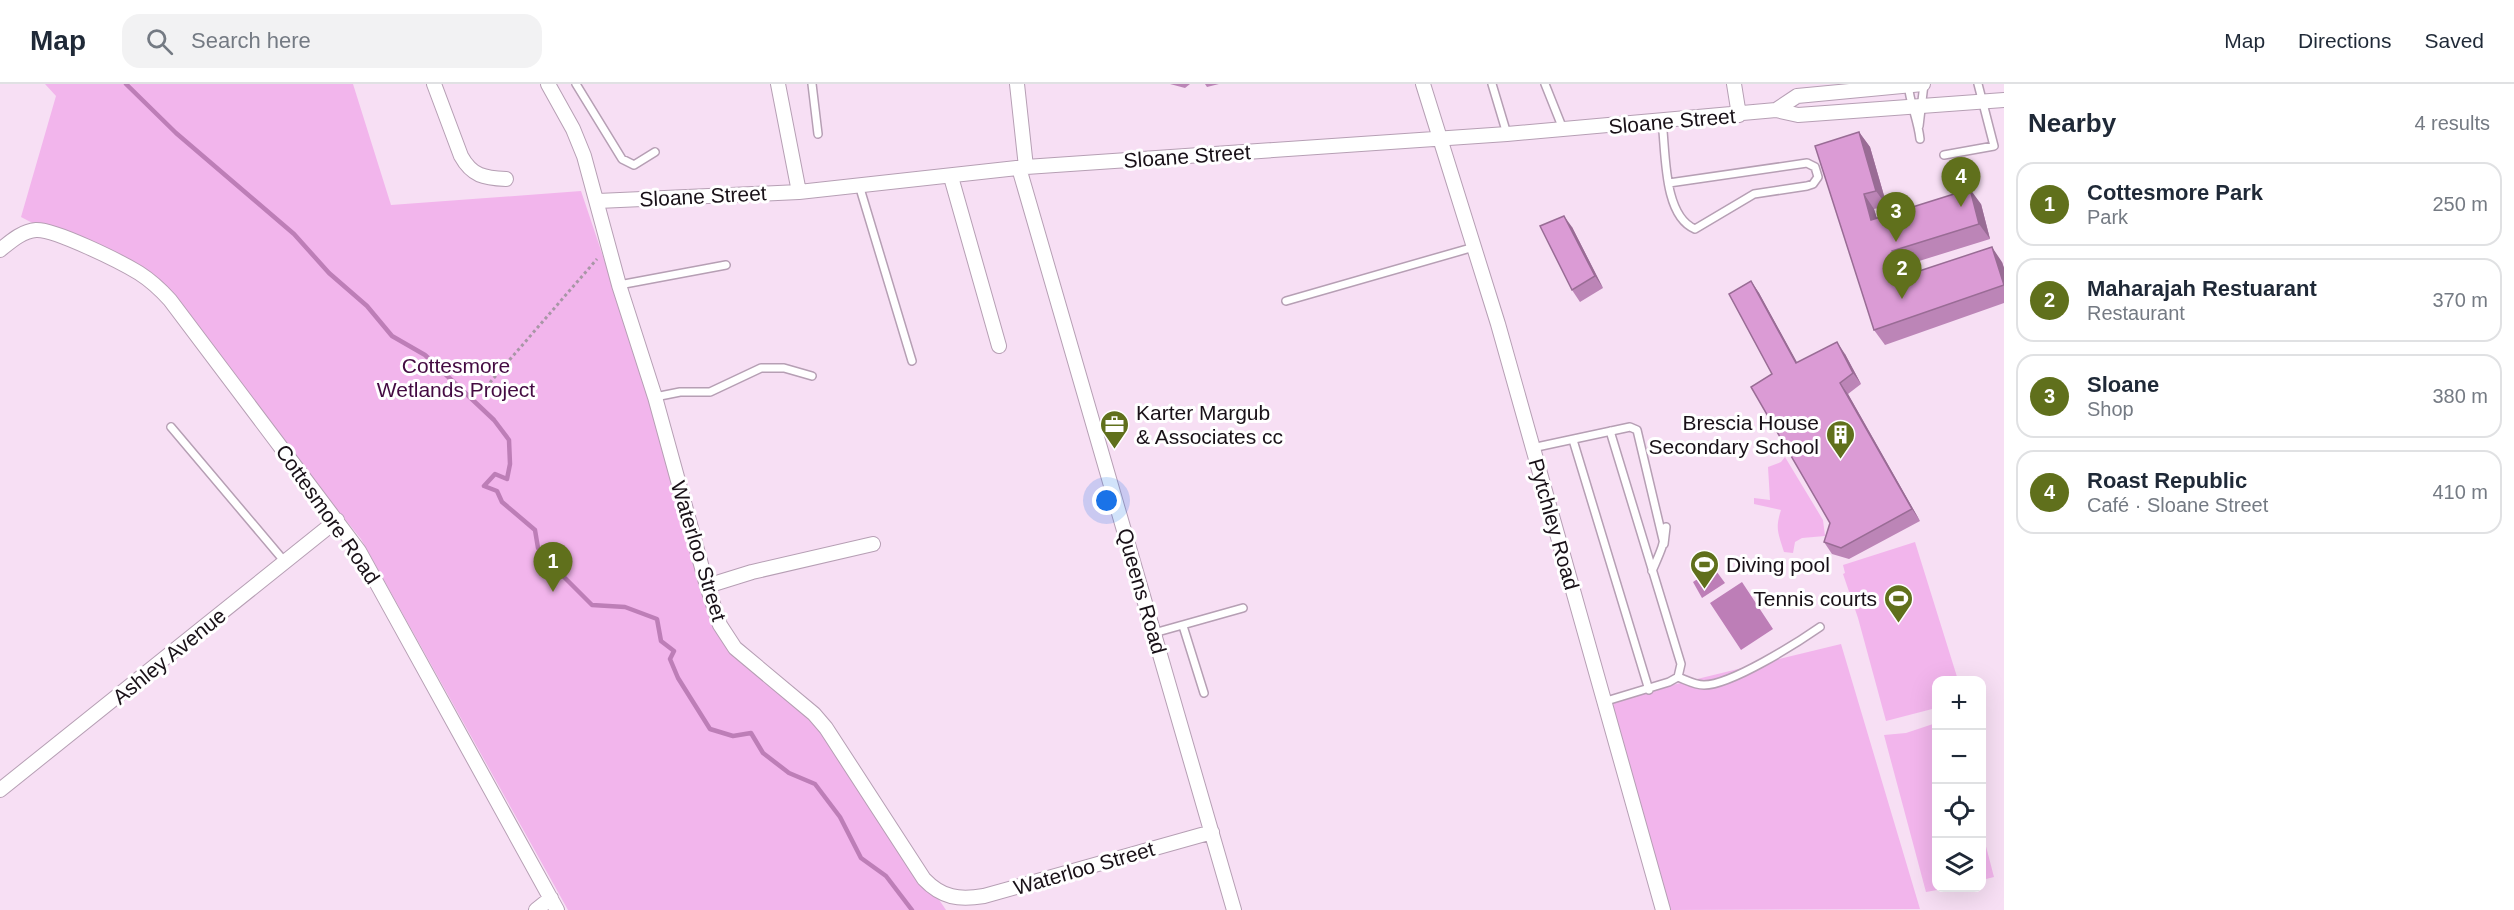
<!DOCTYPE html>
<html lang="en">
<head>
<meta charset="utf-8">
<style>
	body { margin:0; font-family:Helvetica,sans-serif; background:#f2f2f3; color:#1f2937 }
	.controls { position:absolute; right:18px; bottom:18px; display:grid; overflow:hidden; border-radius:12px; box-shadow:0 6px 24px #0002 }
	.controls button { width:54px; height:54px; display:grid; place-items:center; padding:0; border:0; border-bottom:2px solid #e0e1e3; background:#fff; color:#1f2937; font:30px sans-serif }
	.you { position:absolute; left:1107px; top:417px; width:21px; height:21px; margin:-15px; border:4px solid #fff; border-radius:50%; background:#1a73e8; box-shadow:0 0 0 9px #1a73e833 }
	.badge { display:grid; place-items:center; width:39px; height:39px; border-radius:50%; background:#60701c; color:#fff; font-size:20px; font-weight:700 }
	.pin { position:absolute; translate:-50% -50px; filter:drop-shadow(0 2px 3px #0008) }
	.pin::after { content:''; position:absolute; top:32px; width:21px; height:18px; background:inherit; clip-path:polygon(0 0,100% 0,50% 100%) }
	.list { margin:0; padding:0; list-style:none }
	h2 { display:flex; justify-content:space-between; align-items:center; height:78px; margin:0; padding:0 24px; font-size:26px }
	h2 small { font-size:20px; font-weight:400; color:#747a83 }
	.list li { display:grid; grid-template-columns:39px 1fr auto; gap:18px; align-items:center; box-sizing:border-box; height:84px; margin:0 12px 12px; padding:0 12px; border:2px solid #e0e1e3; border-radius:18px }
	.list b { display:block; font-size:22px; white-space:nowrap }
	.list p { margin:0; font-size:20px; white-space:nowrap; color:#747a83 }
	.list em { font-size:20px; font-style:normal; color:#747a83 }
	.icon { flex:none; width:33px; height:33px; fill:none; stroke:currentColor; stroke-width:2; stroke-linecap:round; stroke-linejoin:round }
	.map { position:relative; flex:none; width:2004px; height:826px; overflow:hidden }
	header { display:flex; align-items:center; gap:36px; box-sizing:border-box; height:84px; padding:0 30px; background:#fff; border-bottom:2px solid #e0e1e3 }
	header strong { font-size:28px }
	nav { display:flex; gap:33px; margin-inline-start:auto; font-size:21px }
	.search { width:420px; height:54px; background:#f2f2f3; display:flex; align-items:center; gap:15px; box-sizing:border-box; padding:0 21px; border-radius:18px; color:#747a83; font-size:22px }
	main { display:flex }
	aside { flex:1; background:#fff }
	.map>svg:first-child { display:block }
	.green { fill:#f2b5ec }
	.water { fill:#bd7eb7 }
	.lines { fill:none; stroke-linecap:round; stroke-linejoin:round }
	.stream { stroke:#bd7eb7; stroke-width:4.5 }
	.lane-casing { stroke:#b69fb4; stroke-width:10 }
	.street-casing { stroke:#b69fb4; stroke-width:16 }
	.path { stroke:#a896a6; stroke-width:3; stroke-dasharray:3 3; stroke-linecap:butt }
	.lane { stroke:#fff; stroke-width:7 }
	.street { stroke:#fff; stroke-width:14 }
	.wall { fill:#bc85b7 }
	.shaded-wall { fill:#996c95 }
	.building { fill:#db9bd5; stroke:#996c95; stroke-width:1.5 }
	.labels { text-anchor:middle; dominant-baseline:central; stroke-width:6; stroke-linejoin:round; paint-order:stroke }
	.street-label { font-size:21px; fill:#191118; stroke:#fff }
	.park-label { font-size:21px; fill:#440b42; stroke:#fff }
	.poi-label { font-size:21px; fill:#191118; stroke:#fff; text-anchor:start }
</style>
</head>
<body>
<header>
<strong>Map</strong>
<div class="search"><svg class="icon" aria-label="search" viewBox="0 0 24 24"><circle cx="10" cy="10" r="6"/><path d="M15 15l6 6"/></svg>Search here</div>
<nav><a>Map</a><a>Directions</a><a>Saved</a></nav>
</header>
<main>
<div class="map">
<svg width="2004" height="826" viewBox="0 0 2004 826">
	<rect width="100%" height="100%" fill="#f7dff4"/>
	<!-- green -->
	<path class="green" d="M 45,0 L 353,0 L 391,121 L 581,107 L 734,561 L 815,632 L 946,826 L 568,826 L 361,455 L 161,206 L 21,133 L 56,12 Z
		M 1785,373 L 1823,436 L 1825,452 L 1802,454 L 1795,458 L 1793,469 L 1784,468 C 1778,448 1775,445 1781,426 L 1754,420 L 1754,414 L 1770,416 L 1768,383 L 1781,378 Z
		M 1915,458 L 1958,596 L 1936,596 L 1936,624 L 1886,637 L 1858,534 L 1843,490 L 1845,489 L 1843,481 Z
		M 1841,560 L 1920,825 L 1670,826 L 1603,618 Z
		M 1936,639 L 1936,804 L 1948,804 L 1926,808 L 1884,651 L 1906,649 Z
		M 1982,747 L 1994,793 L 1982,796 Z"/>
	<!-- water -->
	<path class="water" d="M 1714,484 L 1725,499 L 1702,514 L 1693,498 Z
		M 1742,498 L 1773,545 L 1741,566 L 1710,519 Z"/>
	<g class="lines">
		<!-- stream -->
		<path class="stream" d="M 126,0 L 176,49 L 294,150 L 329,189 L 367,222 L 392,252 L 425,271 L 494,336 L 509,356 L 510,380 L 507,395 L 495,390 L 484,402 L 497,407 L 502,418 L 535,446 L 538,464 L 559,477 L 562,491 L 592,521 L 625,523 L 657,535 L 661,557 L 674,567 L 670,575 L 678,594 L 710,645 L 733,652 L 751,649 L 763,669 L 789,689 L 815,700 L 840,733 L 861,774 L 886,792 L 912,826"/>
		<defs>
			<path id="lane" d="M 576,0 L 622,75 L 634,81 L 655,68
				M 812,0 L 818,50
				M 1492,0 L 1507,50
				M 1545,0 L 1563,45
				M 1908,0 C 1910,20 1918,36 1920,55
				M 1662,37 C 1666,68 1663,132 1695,145 L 1754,110 L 1807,102 L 1813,100 L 1818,93 L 1815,83 L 1807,79 L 1669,99
				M 1919,42 L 1924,0
				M 1944,71 L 1994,62 L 1978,0
				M 859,101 L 912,277
				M 619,201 L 726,181
				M 1286,217 L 1474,163
				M 655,313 L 680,308 L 710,308 L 761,284 L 784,284 L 812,292
				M 171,343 L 285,478
				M 1573,356 L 1649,606
				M 1532,364 L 1630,343 L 1637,346 L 1664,460 L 1666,443 C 1665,460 1658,473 1652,487
				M 1183,542 L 1204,609
				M 1154,549 L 1243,524
				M 1678,593 C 1686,596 1695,601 1704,601 C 1731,601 1797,559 1820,543
				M 1603,618 L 1669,598 L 1678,593 L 1681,580 L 1610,347"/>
			<path id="street" d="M 434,0 L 461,72 C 472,92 484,94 506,95
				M 548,0 L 573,45 L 584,72 L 619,201 L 655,313 L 707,502 L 720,541 L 735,564 L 814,630 L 826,644 L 924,795 C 942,814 959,816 984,812 L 1212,748
				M 778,0 L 799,108
				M 1017,0 L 1026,83
				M 1423,0 L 1498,240 L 1663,826
				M 1734,0 L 1739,31
				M 1776,26 L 1797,12 L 1923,0
				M 1019,84 L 1234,826
				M 951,93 L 999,262
				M 598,117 L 799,108 L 1026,83 L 1507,50 L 1776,26 L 1798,31 L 2004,16
				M 0,166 C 10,158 22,147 36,146 C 55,145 121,178 139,189 C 150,196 161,206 170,216 L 359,467 L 557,826
				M 707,502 L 752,488 L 873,460
				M 0,706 L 337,436
				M 536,826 L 551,814"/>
		</defs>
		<!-- lane casing -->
		<use href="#lane" class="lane-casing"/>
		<!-- street casing -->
		<use href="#street" class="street-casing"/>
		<!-- path -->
		<path class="path" d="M 486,303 L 597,175"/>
		<!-- lane -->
		<use href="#lane" class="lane"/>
		<!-- street -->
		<use href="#street" class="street"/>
	</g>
	<!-- wall -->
	<path class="wall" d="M 1170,0 L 1190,0 L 1185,4 Z
		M 1205,0 L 1219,0 L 1207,3 Z
		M 1859,48 L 1870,63 L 1887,122 L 1874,125 L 1877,135 L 1981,120 L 1990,155 L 1903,182 L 1906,191 L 2002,178 L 2004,184 L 2004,219 L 1885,261 L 1874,246 Z
		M 1572,143 L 1603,204 L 1580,218 L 1572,206 Z
		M 1751,197 L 1759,209 L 1797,279 L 1845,270 L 1861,300 L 1848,310 L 1920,437 L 1849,475 L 1832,470 L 1824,458 L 1830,439 L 1772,290 Z"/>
	<!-- shaded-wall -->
	<path class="shaded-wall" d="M 1859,48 L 1870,63 L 1887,122 L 1876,107 Z
		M 1970,105 L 1981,120 L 1990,155 L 1979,140 Z
		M 1864,110 L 1874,125 L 1882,151 L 1871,136 Z
		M 1564,132 L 1572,143 L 1603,204 L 1595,192 Z
		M 1992,163 L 2002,178 L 2004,184 L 2004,201 Z
		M 1892,167 L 1903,182 L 1911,207 L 1901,193 Z
		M 1751,197 L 1759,209 L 1804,291 L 1796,279 Z
		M 1837,258 L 1845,270 L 1861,300 L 1853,289 Z
		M 1840,299 L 1848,310 L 1920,437 L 1912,425 Z"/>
	<!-- building -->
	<path class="building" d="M 1859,48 L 1876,107 L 1864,110 L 1871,136 L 1970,105 L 1979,140 L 1892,167 L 1901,193 L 1992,163 L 2004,201 L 1874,246 L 1815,62 Z
		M 1564,132 L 1595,192 L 1572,206 L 1540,142 Z
		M 1751,197 L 1796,279 L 1837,258 L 1853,289 L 1840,299 L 1912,425 L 1841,464 L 1824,458 L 1830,439 L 1751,303 L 1772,290 L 1729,210 Z"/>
	<!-- icons -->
	<defs>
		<symbol id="office-pin" viewBox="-11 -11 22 30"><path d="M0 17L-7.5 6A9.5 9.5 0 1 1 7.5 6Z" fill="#60701c" stroke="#fff"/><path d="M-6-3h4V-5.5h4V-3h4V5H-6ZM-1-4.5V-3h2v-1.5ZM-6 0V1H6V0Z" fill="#fff"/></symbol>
		<symbol id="building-pin" viewBox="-11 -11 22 30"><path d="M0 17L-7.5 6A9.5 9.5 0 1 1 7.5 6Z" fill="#60701c" stroke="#fff"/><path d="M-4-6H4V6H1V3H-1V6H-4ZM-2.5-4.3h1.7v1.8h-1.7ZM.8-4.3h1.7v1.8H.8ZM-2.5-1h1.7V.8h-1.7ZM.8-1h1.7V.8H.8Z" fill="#fff"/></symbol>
		<symbol id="stadium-pin" viewBox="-11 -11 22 30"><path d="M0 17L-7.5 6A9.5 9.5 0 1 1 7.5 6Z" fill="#60701c" stroke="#fff"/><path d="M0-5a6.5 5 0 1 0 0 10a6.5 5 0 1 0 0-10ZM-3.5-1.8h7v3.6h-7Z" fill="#fff"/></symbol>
	</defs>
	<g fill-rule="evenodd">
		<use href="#office-pin" x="1098" y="324" width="33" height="45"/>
		<use href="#building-pin" x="1824" y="334" width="33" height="45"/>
		<use href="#stadium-pin" x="1688" y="464" width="33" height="45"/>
		<use href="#stadium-pin" x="1882" y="498" width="33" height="45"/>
	</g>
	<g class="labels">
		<!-- street labels -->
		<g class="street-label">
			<text transform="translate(1672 37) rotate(-5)">Sloane Street</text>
			<text transform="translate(1187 72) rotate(-4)">Sloane Street</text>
			<text transform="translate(703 112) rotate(-3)">Sloane Street</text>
			<text transform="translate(328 430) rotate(55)">Cottesmore Road</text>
			<text transform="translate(1554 440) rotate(74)">Pytchley Road</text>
			<text transform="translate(699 467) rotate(73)">Waterloo Street</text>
			<text transform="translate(1142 507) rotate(74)">Queens Road</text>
			<text transform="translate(169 572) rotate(-39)">Ashley Avenue</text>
			<text transform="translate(1084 784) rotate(-16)">Waterloo Street</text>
		</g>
		<!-- park labels -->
		<g class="park-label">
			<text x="456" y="281">Cottesmore<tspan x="456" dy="24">Wetlands Project</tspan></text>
		</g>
		<!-- poi labels -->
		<g class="poi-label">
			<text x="1136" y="328">Karter Margub<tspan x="1136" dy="24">&amp; Associates cc</tspan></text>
			<text x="1819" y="338" text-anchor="end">Brescia House<tspan x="1819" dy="24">Secondary School</tspan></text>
			<text x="1726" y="480">Diving pool</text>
			<text x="1877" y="514" text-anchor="end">Tennis courts</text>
		</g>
	</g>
</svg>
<div class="controls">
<button>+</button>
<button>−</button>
<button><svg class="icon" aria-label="locate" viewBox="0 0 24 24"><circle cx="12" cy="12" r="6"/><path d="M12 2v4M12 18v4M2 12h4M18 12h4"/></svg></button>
<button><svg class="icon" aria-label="layers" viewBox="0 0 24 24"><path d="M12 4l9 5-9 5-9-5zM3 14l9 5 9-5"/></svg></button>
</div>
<div class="you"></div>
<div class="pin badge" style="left:553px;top:508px">1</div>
<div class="pin badge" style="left:1902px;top:215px">2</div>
<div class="pin badge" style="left:1896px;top:158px">3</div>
<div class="pin badge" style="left:1961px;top:123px">4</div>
</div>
<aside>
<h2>Nearby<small>4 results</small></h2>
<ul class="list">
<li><span class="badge">1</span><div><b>Cottesmore Park</b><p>Park</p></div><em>250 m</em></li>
<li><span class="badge">2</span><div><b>Maharajah Restuarant</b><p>Restaurant</p></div><em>370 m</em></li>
<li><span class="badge">3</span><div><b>Sloane</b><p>Shop</p></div><em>380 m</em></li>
<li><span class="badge">4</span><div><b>Roast Republic</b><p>Café · Sloane Street</p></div><em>410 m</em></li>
</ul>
</aside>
</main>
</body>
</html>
